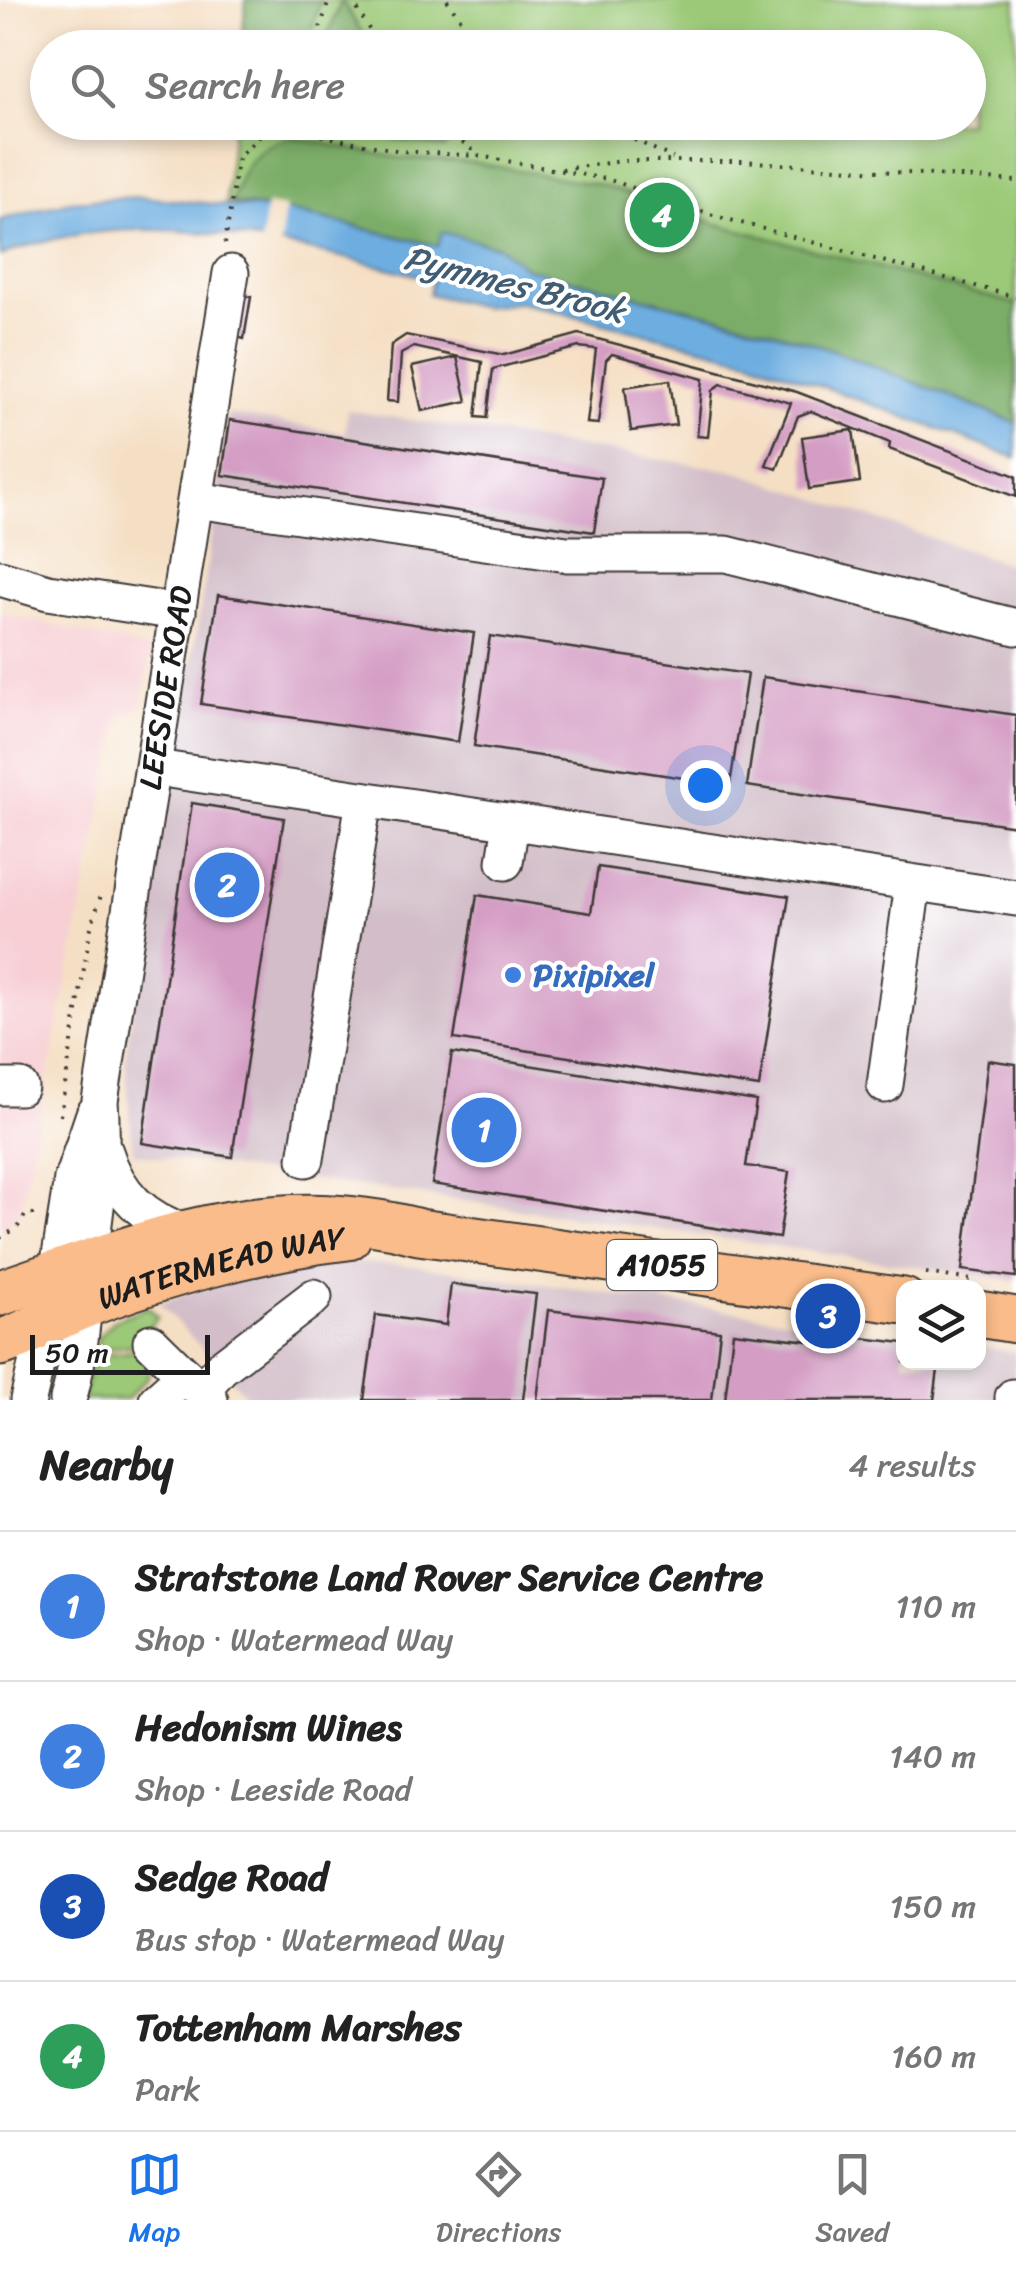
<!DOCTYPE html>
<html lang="en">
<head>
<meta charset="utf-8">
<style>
	body { margin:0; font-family:Sriracha,sans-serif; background:#f2f2f2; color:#222 }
	.controls { position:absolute; right:30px; bottom:30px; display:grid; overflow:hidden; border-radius:20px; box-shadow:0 5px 15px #0003 }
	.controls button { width:90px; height:90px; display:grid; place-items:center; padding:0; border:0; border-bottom:2px solid #e0e0e0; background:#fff; color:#222; font:50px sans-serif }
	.scale { position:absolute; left:30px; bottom:25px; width:180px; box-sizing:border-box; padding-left:10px; border:5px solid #1c1c1c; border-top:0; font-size:28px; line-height:35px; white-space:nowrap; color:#1c1c1c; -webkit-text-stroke:8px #fff; paint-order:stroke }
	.you { position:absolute; left:705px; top:785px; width:35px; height:35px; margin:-25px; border:8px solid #fff; border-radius:50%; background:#1a73e8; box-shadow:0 0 0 15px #1a73e833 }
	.badge { display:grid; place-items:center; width:65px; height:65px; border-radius:50%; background:#1a73e8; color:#fff; font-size:32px; font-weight:700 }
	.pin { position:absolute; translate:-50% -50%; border:5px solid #fff; box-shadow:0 2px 10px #0006 }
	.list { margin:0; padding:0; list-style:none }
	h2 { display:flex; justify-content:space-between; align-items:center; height:130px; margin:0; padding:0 40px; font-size:42px }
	h2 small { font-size:32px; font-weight:400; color:#767676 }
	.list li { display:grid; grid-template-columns:65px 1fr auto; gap:30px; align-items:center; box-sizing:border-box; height:150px; padding:0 40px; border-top:2px solid #e0e0e0 }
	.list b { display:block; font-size:38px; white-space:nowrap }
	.list p { margin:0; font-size:32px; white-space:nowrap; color:#767676 }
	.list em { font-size:32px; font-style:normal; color:#767676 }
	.icon { flex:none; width:55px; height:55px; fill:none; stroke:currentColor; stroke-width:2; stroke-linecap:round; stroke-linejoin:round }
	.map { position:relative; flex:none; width:1016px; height:1400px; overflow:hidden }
	.search { position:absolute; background:#fff; box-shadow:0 5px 15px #0003; left:30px; right:30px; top:30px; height:110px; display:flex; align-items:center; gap:25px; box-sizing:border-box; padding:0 35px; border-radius:55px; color:#767676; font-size:38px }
	.sheet { height:730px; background:#fff }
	nav { display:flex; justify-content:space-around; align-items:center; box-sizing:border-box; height:140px; border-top:2px solid #e0e0e0; background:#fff; font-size:28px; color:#767676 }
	nav a { display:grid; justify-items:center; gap:5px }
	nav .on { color:#1a73e8 }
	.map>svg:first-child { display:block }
	.built { fill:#f7cfd4 }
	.industrial { fill:#d2bdc8 }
	.green { fill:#9bc977; stroke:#5c724a; stroke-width:2.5 }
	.forest { fill:#7cad68; stroke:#4c6442; stroke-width:2.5 }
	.water { fill:#6dade0; stroke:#44647e; stroke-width:2.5 }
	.pier { fill:#f5dfc4 }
	.building { fill:#d49dc4 }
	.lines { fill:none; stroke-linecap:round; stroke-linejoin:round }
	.minor-casing { stroke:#3d3935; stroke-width:39 }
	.major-casing { stroke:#3d3935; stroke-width:49 }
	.path { stroke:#3d3935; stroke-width:4; stroke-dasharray:2.5 8; stroke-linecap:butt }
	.minor { stroke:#fff; stroke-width:35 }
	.major { stroke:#f9bc8a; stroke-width:45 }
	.shop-dot { fill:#3f7fe0; stroke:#fff; stroke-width:4 }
	.labels { text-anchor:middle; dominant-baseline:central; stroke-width:8; stroke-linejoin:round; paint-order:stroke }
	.shield { fill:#fff; stroke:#606060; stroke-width:2.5 }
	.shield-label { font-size:30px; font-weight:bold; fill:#1c1c1c }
	.street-label { font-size:32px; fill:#1c1c1c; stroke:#fff }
	.shop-label { font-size:32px; font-weight:bold; fill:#366cbe; stroke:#fff; text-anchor:start }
	.water-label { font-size:35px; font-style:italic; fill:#405d74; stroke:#fff }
</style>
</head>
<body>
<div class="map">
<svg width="1016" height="1400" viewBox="0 0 1016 1400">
	<rect width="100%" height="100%" fill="#fff"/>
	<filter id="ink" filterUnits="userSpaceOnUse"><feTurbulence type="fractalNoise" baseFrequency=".01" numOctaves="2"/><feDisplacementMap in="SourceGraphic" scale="20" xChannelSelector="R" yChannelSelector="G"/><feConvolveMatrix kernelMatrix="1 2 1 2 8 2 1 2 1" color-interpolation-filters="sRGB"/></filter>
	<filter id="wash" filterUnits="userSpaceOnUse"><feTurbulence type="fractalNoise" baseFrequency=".0048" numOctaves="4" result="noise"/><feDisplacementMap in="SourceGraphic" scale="40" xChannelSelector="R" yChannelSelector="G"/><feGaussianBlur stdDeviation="2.25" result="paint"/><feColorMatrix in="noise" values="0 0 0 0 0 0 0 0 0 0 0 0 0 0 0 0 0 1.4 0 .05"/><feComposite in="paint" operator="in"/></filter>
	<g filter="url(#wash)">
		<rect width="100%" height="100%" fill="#f5dfc4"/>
		<!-- built -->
		<path class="built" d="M 0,612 L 152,650 L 140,708 L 120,716 L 20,1212 L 0,1231 Z"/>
		<!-- industrial -->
		<path class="industrial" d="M 347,410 L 735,471 L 1016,567 L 1016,1281 L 133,1153 L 125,1057 L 205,581 L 227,414 L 345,433 Z
			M 354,1262 L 416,1266 L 903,1336 L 904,1362 L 978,1362 L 979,1347 L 1016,1352 L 1016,1400 L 241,1400 L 246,1395 L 159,1303 L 266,1268 Z"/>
		<!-- green -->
		<path class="green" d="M 246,0 L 1016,0 L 1016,423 L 833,350 L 760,327 L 399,236 L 226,202 L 233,123 L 968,122 L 968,48 L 241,47 Z
			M 148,1307 L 158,1317 L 132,1345 L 97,1350 L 98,1337 L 116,1319 Z
			M 137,1351 L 149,1365 L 148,1377 L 126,1400 L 82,1400 L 95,1355 Z"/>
		<!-- forest -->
		<path class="forest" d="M 246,0 L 321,0 L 306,47 L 241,47 Z
			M 341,2 L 344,4 L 371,47 L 323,47 Z
			M 297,123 L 427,123 L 448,144 L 444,148 Z
			M 289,137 L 399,158 L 478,163 L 605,186 L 717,224 L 1016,304 L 1016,423 L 833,350 L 760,327 L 526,268 L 499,247 L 442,233 L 439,246 L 288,211 L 232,203 C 242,166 252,150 289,137 Z"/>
		<!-- water -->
		<path class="water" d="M 140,197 L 288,211 L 438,246 L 442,232 L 499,247 L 526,268 L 760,327 L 833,350 L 1016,423 L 1016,458 L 749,359 L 519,302 L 483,307 L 429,294 L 432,279 C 296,246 135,200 0,256 L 0,220 L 70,201 Z"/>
		<!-- pier -->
		<path class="pier" d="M 266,205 L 285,208 L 280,246 L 261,243 Z"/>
		<g id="blocks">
			<!-- building -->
			<path class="building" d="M 244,296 L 251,297 L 244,339 L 237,337 Z
				M 579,334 L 797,392 L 1016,476 L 1016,497 L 889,449 L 890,443 L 811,411 L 798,416 L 777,469 L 766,465 L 791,403 L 721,384 L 713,390 L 708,437 L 697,436 L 703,379 L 612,354 L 606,360 L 598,424 L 587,423 L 596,349 L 579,347 L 493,369 L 487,418 L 476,417 L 482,362 L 414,347 L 401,354 L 398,402 L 387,401 L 391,345 L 406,335 L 504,355 Z
				M 457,357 L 467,401 L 422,411 L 412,367 Z
				M 670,380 L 676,425 L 631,431 L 625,387 Z
				M 230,420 L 602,478 L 594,532 L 222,475 Z
				M 853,430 L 860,482 L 809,489 L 802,437 Z
				M 218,595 L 474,633 L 458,742 L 201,704 Z
				M 490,636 L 747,674 L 730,785 L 474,746 Z
				M 763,677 L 1016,715 L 1016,826 L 747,786 Z
				M 192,803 L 284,818 L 232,1157 L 142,1143 Z
				M 598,867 L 789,896 L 759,1087 L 454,1039 L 477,895 L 591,913 Z
				M 452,1053 L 756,1101 L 746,1166 L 789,1172 L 779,1238 L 432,1184 Z
				M 988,1060 L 1016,1064 L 1016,1277 L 962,1270 Z
				M 451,1284 L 536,1294 L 523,1400 L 364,1400 L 376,1315 L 446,1325 Z
				M 548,1310 L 720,1331 L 712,1400 L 537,1400 Z
				M 733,1332 L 809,1341 L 810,1332 L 904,1343 L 904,1362 L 939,1362 L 934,1400 L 725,1400 Z"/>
		</g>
	</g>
	<g filter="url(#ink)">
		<use href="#blocks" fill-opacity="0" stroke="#3d3935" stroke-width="2.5"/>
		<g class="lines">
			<defs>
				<g id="minor">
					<path d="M 196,500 L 567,554 L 726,554 L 1016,627"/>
					<path d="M 0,578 L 48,592 L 178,612"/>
					<path d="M 156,768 L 1016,898"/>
					<path d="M 505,862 L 511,823"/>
					<path d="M 885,1085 L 913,884"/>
					<path d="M 0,1087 L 20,1087"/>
					<path d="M 105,1152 C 118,1194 144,1219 186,1232"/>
					<path d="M 306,1159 L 364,800"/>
					<path d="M 151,1342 L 210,1400"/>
					<path d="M 201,1391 L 221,1368 L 314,1297"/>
					<path d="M 28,1400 L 57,1275 L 72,1179 L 94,1114"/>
					<path id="s1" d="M 68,1400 C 80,1359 82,1320 87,1278 C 94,1218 105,1163 100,1101 L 231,273"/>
					<path d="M 157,1400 L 185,1375"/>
					<path d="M 1013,1400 L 1013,1397"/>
				</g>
				<g id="major">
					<path d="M 0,1293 C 143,1245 266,1190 419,1232 L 904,1301"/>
					<path d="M 978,1314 L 1016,1320"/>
					<path id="s2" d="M 0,1343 C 30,1333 56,1316 85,1305 C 159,1275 268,1246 348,1237"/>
				</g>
			</defs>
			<!-- minor casing -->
			<use href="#minor" class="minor-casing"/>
			<!-- major casing -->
			<use href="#major" class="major-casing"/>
			<!-- path -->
			<path class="path" d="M 352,0 L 380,48
				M 447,0 L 481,48
				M 314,48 L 329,0
				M 438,122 L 477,154
				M 596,122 L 673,158
				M 270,126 L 401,151 L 479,156 L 607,179 L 719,217 L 1016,297
				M 562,169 L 623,161 L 742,161 L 1016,181
				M 225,244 L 238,157 L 274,122
				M 60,1116 L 90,931 L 101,895
				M 0,1238 L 17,1228 L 26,1214 L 36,1214
				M 926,1273 L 971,1280"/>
			<!-- minor -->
			<use href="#minor" class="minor"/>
			<!-- major -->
			<use href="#major" class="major"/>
		</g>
	</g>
	<!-- markers -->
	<circle class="shop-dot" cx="513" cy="975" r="10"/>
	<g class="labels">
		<!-- shield labels -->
		<rect class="shield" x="607" y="1240" width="110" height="50" rx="8"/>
		<g class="shield-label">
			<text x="662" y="1265">A1055</text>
		</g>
		<!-- street labels -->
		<g class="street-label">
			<text stroke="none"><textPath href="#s1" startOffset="720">LEESIDE ROAD</textPath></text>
			<text stroke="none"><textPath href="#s2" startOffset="235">WATERMEAD WAY</textPath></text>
		</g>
		<!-- shop labels -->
		<g class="shop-label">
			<text x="533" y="975">Pixipixel</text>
		</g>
		<!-- water labels -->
		<g class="water-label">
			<text transform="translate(515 284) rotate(14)">Pymmes Brook</text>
		</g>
	</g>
</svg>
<div class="controls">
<button><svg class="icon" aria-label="layers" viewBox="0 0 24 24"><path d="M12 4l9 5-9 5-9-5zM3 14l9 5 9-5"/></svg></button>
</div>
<div class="scale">50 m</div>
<div class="you"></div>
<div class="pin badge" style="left:484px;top:1130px;background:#3f7fe0">1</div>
<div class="pin badge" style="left:227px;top:885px;background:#3f7fe0">2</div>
<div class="pin badge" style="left:828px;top:1316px;background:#1a4fb4">3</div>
<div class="pin badge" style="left:662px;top:215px;background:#2e9e5b">4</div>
<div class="search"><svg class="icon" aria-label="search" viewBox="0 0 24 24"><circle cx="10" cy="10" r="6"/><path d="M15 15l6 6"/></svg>Search here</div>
</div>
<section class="sheet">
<h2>Nearby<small>4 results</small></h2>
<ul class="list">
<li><span class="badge" style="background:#3f7fe0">1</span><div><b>Stratstone Land Rover Service Centre</b><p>Shop · Watermead Way</p></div><em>110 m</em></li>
<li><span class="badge" style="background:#3f7fe0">2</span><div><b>Hedonism Wines</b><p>Shop · Leeside Road</p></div><em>140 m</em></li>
<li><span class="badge" style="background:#1a4fb4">3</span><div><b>Sedge Road</b><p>Bus stop · Watermead Way</p></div><em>150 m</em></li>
<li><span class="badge" style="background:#2e9e5b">4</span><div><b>Tottenham Marshes</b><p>Park</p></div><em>160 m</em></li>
</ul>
</section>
<nav>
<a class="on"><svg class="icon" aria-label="map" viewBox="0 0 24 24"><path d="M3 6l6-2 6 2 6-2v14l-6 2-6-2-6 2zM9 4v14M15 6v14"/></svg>Map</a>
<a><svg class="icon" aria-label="directions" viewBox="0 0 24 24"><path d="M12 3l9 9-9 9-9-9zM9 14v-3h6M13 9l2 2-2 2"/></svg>Directions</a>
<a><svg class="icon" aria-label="saved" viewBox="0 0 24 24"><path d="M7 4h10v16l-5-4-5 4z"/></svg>Saved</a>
</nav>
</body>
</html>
